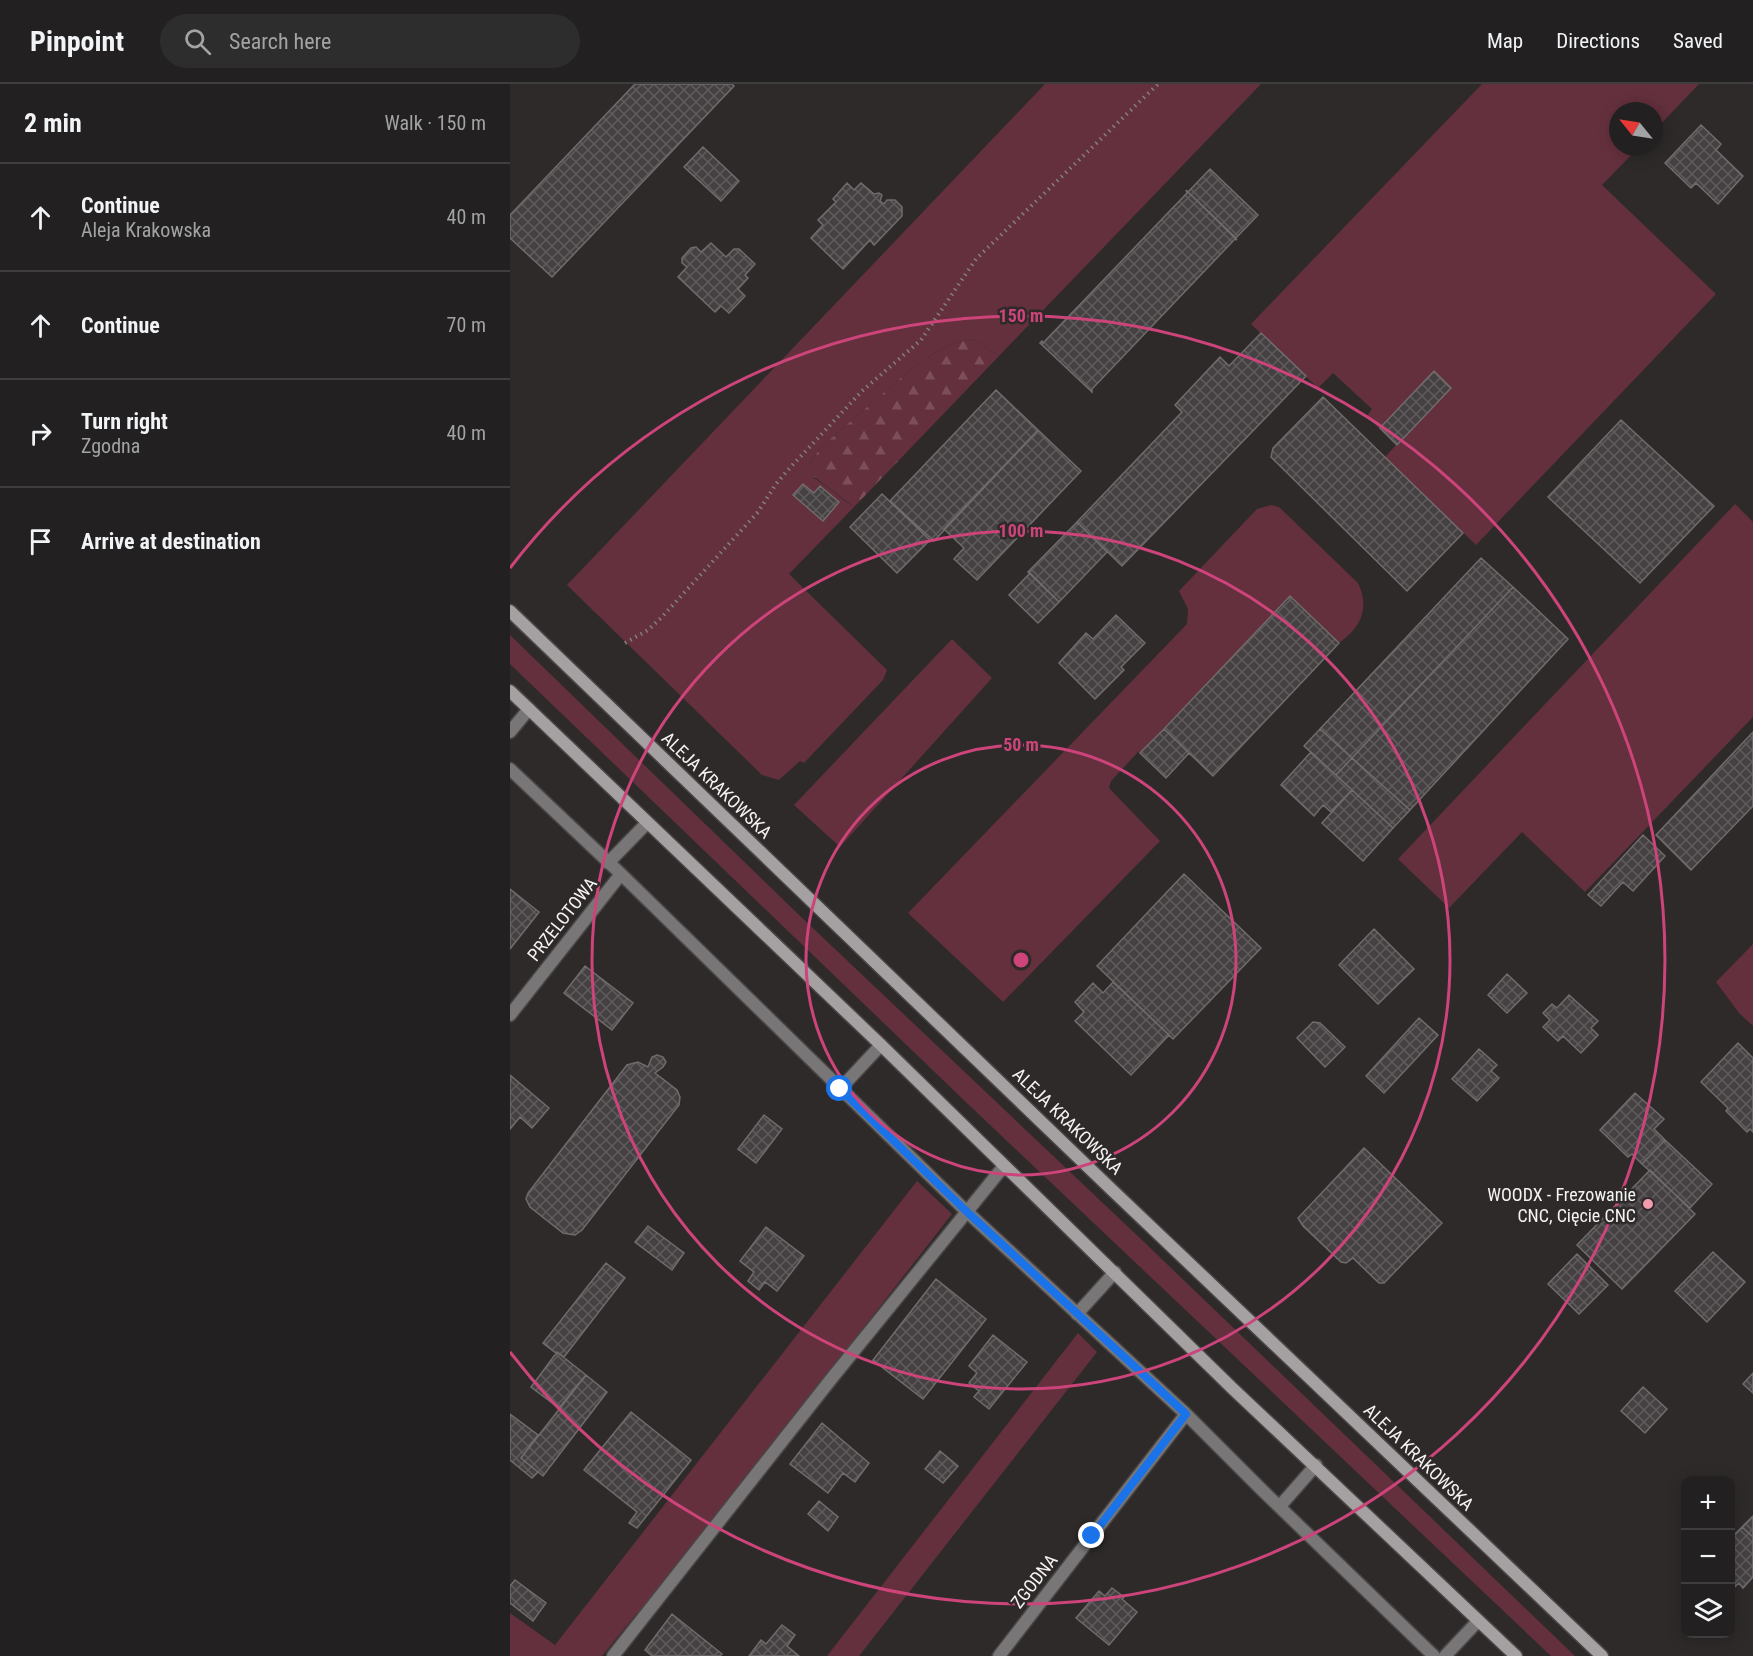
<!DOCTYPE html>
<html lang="en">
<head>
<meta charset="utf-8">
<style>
	body { margin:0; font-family:"Roboto Condensed",sans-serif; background:#2e2d2d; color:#f1f3f6 }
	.controls { position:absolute; right:18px; bottom:18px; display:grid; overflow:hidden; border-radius:12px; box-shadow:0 3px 15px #0003 }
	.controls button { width:54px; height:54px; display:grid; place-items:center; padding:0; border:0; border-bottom:2px solid #3f3e3e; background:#222020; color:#f1f3f6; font:30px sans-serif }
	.compass { position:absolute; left:1099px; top:18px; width:54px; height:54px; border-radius:50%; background:#222020; box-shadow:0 3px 15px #0003; rotate:300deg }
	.stop { position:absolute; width:18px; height:18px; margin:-14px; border:4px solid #1a73e8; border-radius:50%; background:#fff }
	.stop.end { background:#1a73e8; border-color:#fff; box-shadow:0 2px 6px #0008 }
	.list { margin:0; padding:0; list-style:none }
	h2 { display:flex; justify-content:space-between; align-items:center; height:78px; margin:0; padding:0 24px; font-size:26px }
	h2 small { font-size:20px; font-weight:400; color:#a2a3a5 }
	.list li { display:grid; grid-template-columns:39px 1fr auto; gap:18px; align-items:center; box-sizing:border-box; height:108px; padding:0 24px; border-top:2px solid #3f3e3e }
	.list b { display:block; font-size:22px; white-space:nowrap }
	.list p { margin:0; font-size:20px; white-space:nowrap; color:#a2a3a5 }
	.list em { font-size:20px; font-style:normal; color:#a2a3a5 }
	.icon { flex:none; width:33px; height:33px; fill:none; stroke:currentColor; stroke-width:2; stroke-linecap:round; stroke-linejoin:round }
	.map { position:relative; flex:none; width:1243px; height:1572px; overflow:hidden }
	header { display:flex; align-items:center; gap:36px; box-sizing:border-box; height:84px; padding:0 30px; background:#222020; border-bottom:2px solid #3f3e3e }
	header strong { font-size:28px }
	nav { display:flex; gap:33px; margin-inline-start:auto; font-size:21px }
	.search { width:420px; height:54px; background:#2e2d2d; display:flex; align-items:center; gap:15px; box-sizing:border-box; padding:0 21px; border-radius:33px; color:#a2a3a5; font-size:22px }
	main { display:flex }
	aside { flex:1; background:#222020 }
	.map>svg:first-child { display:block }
	.green { fill:#64303d }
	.forest { fill:url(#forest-firs) }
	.building { fill:url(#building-cross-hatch); stroke:#716c6c; stroke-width:1.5 }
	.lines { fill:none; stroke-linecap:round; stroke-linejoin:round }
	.lane-casing { stroke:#4a4646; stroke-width:15 }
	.street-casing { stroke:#4a4646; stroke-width:15 }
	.secondary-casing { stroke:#4a4646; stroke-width:15 }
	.path { stroke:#837f80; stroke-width:4; stroke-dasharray:1.5 4.5; stroke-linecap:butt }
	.lane { stroke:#797677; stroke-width:12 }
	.street { stroke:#797677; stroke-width:12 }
	.secondary { stroke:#a5a1a2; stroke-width:12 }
	.route { stroke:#1a73e8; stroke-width:8 }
	.ring { fill:none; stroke:#cc447a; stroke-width:3 }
	.poi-dot { fill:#f29aae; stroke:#2e2a2a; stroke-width:2 }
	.labels { text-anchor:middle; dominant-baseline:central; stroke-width:5; stroke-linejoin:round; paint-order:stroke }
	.street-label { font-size:18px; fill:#f6f3f4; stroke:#2e2a2a }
	.poi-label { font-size:18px; fill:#f6f3f4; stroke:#2e2a2a; text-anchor:end }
	.centre { fill:#cc447a; stroke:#2e2a2a; stroke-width:3 }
	.ring-label { font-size:18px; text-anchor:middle; font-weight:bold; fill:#cc447a; stroke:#2e2a2a; stroke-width:5; stroke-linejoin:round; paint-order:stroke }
</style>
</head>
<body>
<header>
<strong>Pinpoint</strong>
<div class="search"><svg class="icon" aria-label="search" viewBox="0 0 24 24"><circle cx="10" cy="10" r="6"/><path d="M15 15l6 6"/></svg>Search here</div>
<nav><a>Map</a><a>Directions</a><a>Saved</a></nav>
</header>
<main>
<aside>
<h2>2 min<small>Walk · 150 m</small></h2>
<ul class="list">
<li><svg class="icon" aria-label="ahead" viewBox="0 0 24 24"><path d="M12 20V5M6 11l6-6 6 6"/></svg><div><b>Continue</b><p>Aleja Krakowska</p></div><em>40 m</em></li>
<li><svg class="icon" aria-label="ahead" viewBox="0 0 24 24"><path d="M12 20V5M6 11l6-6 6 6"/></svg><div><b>Continue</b></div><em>70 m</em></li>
<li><svg class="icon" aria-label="right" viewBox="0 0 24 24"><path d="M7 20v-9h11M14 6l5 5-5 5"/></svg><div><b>Turn right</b><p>Zgodna</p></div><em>40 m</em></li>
<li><svg class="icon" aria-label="arrive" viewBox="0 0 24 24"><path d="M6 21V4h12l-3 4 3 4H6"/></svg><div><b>Arrive at destination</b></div></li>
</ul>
</aside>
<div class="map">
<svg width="1243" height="1572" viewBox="0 0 1243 1572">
	<defs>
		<pattern id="forest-firs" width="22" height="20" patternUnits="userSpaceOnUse" patternTransform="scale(1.5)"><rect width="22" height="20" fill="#64303d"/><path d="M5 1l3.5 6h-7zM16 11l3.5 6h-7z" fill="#7b4e5a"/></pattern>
		<pattern id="building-cross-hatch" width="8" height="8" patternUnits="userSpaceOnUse" patternTransform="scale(1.5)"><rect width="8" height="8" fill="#454041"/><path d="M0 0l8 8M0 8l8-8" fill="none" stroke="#605c5d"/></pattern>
	</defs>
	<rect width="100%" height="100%" fill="#2e2a2a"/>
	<!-- green -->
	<path class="green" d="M 535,0 L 751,0 L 489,272 L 463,255 L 444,259 L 429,266 L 395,290 L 310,364 L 300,380 L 304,394 C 319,403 330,414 344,423 L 279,490 L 377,586 L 373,596 L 294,679 L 290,677 L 269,696 L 252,691 L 57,501 Z
		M 972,0 L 1189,0 L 1144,47 L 1144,27 L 1108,27 L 1108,63 L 1129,63 L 1092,101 L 1206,210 L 966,461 L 875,373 L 886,361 L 857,332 L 862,325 L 823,289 L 808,304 L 741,240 Z
		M 1225,420 L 1243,438 L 1243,633 L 1075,808 L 1012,748 L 939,824 L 888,775 Z
		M 761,421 L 769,423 L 848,499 C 860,524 851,544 829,559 L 780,512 L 630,669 L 628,668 L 601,697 L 599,704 L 650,757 L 493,918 L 398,829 L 677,540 L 678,525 L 669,507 L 747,425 Z
		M 0,551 L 287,829 L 634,1158 L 1065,1572 L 1041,1572 L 459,1021 L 0,580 Z
		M 442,555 L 482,594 L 330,763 L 284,721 Z
		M 1243,860 L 1243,942 L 1229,929 L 1206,898 Z
		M 407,1097 L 442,1130 L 131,1529 L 127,1529 L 92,1572 L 0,1572 L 0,1529 L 45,1561 Z
		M 568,1249 L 587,1268 L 349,1572 L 317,1572 Z"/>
	<!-- forest -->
	<path class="forest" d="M 463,255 L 489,272 L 344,423 L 298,388 L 300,380 L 310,364 L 395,290 L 429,266 L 444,259 Z"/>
	<!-- building -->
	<path class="building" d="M 125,0 L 222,0 L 224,2 L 42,193 L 0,154 L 0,131 Z
		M 1191,41 L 1211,60 L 1206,66 L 1233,92 L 1208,120 L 1186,99 L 1181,104 L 1155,79 Z
		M 193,63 L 229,97 L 211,117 L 174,83 Z
		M 700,85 L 748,131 L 726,154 L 678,108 Z
		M 337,99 L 344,106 L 351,99 L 364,110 L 369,109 L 372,111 L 370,117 L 374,120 L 377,116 L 385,116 L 392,123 L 392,132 L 364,161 L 360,156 L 333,185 L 301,154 L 313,141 L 308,136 L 326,118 L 323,115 Z
		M 676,106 L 727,156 L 725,155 L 582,305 L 582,308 L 530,259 L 532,257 L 533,259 L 677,109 Z
		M 201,159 L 216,173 L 224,165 L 229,165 L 245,180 L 235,191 L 238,194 L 228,205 L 235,212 L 219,229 L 211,222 L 205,228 L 168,193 L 177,183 L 172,179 L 172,174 L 181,164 L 186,163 L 191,168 Z
		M 751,249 L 796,292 L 612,482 L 567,438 L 672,328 L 665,321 L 710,273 L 719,282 Z
		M 924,287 L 941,304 L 887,361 L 870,344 Z
		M 486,306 L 528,346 L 424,457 L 380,417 Z
		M 813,313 L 953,449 L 897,507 L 761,373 L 763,364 Z
		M 1111,336 L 1204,422 L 1130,499 L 1038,413 Z
		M 528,346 L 571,387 L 467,496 L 444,475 L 454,464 L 434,445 Z
		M 293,400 L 304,409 L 310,402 L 329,418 L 313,437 L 283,411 Z
		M 372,410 L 420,456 L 387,489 L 340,443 Z
		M 567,438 L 597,468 L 549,518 L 518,488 Z
		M 971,474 L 1003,503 L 842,674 L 810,645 Z
		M 520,489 L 549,518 L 528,539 L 499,511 Z
		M 1003,503 L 1058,555 L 900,726 L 842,674 Z
		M 780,512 L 829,559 L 703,692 L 654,645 Z
		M 606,531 L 635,559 L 611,583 L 614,586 L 585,615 L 549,579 L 576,549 L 583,555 Z
		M 654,645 L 679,669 L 656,694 L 630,669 Z
		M 810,645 L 842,674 L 826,691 L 794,662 Z
		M 1243,648 L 1243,722 L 1181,786 L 1146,751 Z
		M 801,668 L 842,706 L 821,728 L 813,721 L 804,732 L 771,701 Z
		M 842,674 L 900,726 L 883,744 L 826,691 Z
		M 842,706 L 883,744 L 853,777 L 812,739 Z
		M 1133,751 L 1155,772 L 1123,807 L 1113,798 L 1091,822 L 1078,811 Z
		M 674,790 L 751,864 L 663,955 L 587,882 Z
		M 0,805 L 29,828 L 0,865 Z
		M 864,845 L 904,885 L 868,920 L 829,881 Z
		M 75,882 L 123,919 L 102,946 L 54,909 Z
		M 997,890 L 1017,909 L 997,929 L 978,911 Z
		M 603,898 L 659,951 L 621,991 L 565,937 L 574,928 L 565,918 L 583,899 L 593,909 Z
		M 1059,911 L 1088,937 L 1081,944 L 1088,951 L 1071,969 L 1053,952 L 1048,957 L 1033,943 L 1040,936 L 1033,929 L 1042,920 L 1047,924 Z
		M 909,934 L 928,951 L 874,1009 L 856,992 Z
		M 803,938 L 810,939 L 835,963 L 815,983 L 787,954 Z
		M 1228,959 L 1243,974 L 1243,1048 L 1240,1045 L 1237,1048 L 1216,1027 L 1218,1024 L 1191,998 Z
		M 969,965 L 987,981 L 981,987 L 989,994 L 967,1017 L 942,995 Z
		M 147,971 L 153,973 L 156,978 L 153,983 L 145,989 L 167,1006 L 170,1013 L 169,1021 L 72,1146 L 65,1151 L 53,1149 L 20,1123 L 16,1115 L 18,1109 L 117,981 L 128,978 L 138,983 L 142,973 Z
		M 0,991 L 39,1024 L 22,1044 L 10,1033 L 0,1045 Z
		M 1125,1009 L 1154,1035 L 1144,1045 L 1155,1056 L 1132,1080 L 1122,1070 L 1118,1073 L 1090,1046 Z
		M 254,1031 L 272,1045 L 246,1079 L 228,1065 Z
		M 1155,1056 L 1202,1100 L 1180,1124 L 1132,1080 Z
		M 854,1064 L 932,1139 L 874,1199 L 869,1199 L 843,1174 L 836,1179 L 831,1178 L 793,1142 L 788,1134 Z
		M 1140,1086 L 1185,1130 L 1112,1205 L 1067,1161 Z
		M 138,1142 L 174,1169 L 162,1186 L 125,1158 Z
		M 256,1143 L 294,1172 L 267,1207 L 255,1198 L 249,1206 L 238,1197 L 244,1188 L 230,1177 Z
		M 1203,1168 L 1235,1198 L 1197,1238 L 1165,1207 Z
		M 1067,1170 L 1098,1201 L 1069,1230 L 1038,1200 Z
		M 96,1179 L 115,1194 L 54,1273 L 47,1268 L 46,1269 L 33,1259 Z
		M 426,1195 L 476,1235 L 413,1315 L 363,1276 Z
		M 483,1251 L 517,1278 L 479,1325 L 464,1313 L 469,1307 L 459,1299 L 467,1289 L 459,1282 Z
		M 47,1268 L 76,1291 L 49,1324 L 21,1303 Z
		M 1243,1289 L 1243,1309 L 1233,1300 Z
		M 76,1291 L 97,1308 L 33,1392 L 11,1374 Z
		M 1133,1303 L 1157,1325 L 1135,1349 L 1111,1327 Z
		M 121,1328 L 181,1376 L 127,1444 L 119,1439 L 127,1428 L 74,1386 Z
		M 0,1330 L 28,1351 L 11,1374 L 28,1388 L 22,1394 L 0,1376 Z
		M 312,1339 L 359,1379 L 345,1398 L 333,1389 L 318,1409 L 280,1380 Z
		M 430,1367 L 448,1382 L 433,1399 L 415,1385 Z
		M 309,1417 L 328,1433 L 318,1447 L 298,1430 Z
		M 1243,1432 L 1243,1453 L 1232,1443 Z
		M 1232,1443 L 1243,1453 L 1243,1493 L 1233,1504 L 1229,1499 L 1220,1507 L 1220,1455 Z
		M 5,1496 L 36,1519 L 23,1537 L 0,1519 L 0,1502 Z
		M 602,1504 L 614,1513 L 612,1515 L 627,1528 L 599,1561 L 566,1534 L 589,1507 L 595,1512 Z
		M 162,1530 L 212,1570 L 210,1572 L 142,1572 L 135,1566 Z
		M 272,1541 L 285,1551 L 277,1562 L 289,1572 L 239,1572 L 251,1556 L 256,1560 Z"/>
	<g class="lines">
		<defs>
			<path id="lane" d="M 0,648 L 19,625
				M 98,779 L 137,739
				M 330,1005 L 371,961
				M 567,1230 L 605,1188
				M 103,1572 L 322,1294 L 494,1082
				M 935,1572 L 968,1537"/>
			<path id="street" d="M 0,685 L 111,790 L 455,1126 L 676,1330 L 753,1407 L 924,1572
				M 0,931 L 111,790
				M 770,1422 L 806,1381
				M 489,1572 L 676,1330"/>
			<path id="secondary" d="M 0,527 L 600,1104 L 1092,1572
				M 0,607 L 371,961 L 722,1304 L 1006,1572"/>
		</defs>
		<!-- lane casing -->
		<use href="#lane" class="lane-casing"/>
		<!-- street casing -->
		<use href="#street" class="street-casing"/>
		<!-- secondary casing -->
		<use href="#secondary" class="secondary-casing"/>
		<!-- path -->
		<path class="path" d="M 115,559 L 138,546 L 151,534 L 248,428 L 266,400 L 277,387 L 352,307 L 411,256 L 466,175 L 648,0"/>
		<!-- lane -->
		<use href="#lane" class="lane"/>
		<!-- street -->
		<use href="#street" class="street"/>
		<!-- secondary -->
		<use href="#secondary" class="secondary"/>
	</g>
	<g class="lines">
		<!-- route -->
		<path class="route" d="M 330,1005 L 455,1126 L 676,1330 L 582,1452"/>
	</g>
	<!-- distance rings -->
	<g class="ring">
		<circle cx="511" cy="876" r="215"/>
		<circle cx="511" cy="876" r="429"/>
		<path d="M0 484A644 644 0 1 1 0 1268"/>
	</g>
	<!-- markers -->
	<circle class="poi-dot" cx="1138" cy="1120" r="6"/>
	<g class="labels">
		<!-- street labels -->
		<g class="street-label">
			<text transform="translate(207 701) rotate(44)">ALEJA KRAKOWSKA</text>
			<text transform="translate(52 835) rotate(-52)">PRZELOTOWA</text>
			<text transform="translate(558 1037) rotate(44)">ALEJA KRAKOWSKA</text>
			<text transform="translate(909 1373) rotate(44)">ALEJA KRAKOWSKA</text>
			<text transform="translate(524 1497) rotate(-52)">ZGODNA</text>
		</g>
		<!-- poi labels -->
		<g class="poi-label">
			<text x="1126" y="1110">WOODX - Frezowanie<tspan x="1126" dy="21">CNC, Cięcie CNC</tspan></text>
		</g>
	</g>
	<circle cx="511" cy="876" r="9" class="centre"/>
	<g class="ring-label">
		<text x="511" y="238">150 m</text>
		<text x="511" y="453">100 m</text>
		<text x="511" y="667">50 m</text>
	</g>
</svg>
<div class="controls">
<button>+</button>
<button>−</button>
<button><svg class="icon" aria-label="layers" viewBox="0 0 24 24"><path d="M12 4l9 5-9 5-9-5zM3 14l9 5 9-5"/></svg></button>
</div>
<svg class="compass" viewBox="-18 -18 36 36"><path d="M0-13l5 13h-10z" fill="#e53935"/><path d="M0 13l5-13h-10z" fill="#a2a3a5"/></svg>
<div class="stop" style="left:330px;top:1005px"></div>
<div class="stop end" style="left:582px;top:1452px"></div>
</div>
</main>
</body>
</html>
